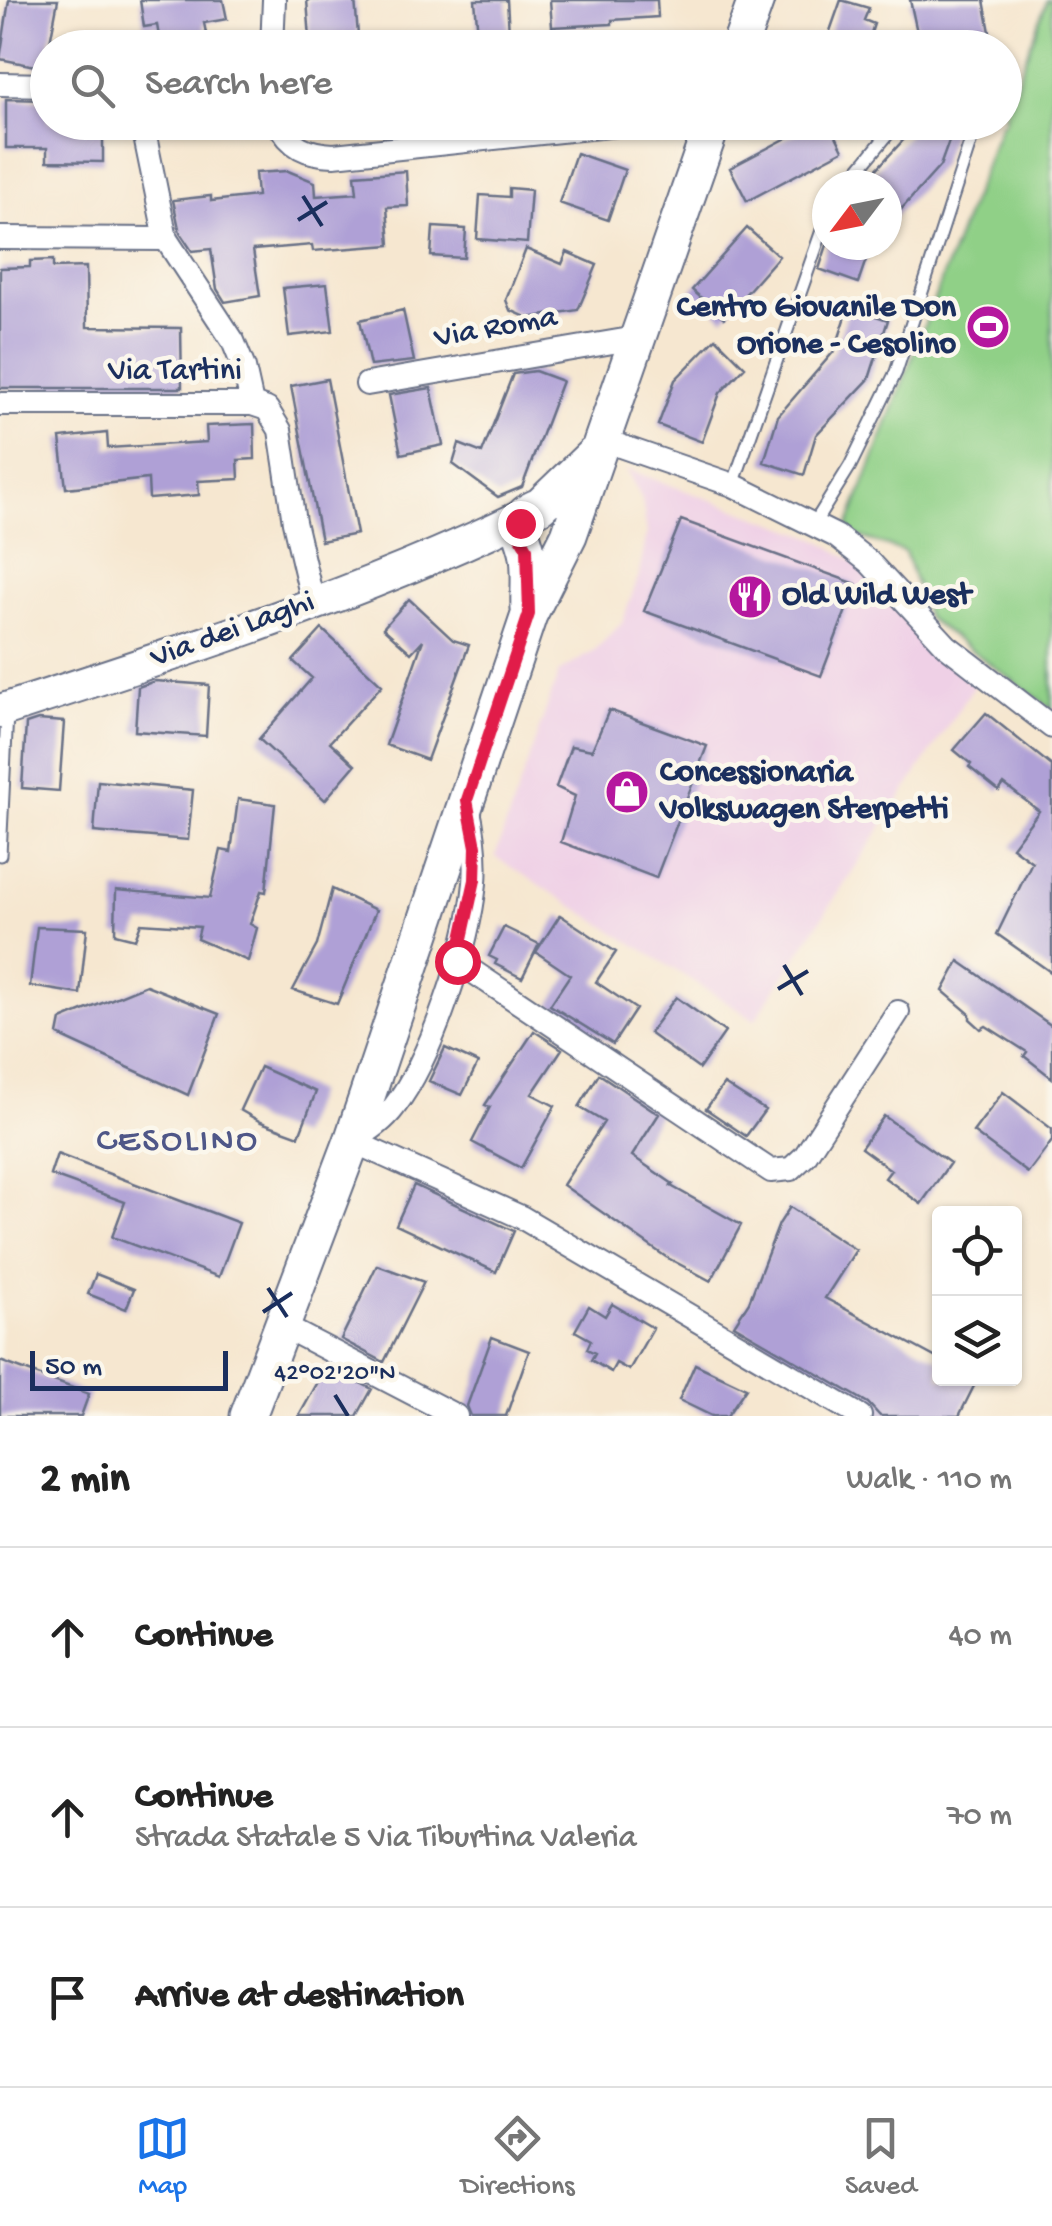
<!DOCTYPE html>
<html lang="en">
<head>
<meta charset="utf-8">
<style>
	body { margin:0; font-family:"Gochi Hand",sans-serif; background:#f6f6f6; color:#222 }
	.controls { position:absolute; right:30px; bottom:30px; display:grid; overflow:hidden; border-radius:10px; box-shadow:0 2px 8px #0004 }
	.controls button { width:90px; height:90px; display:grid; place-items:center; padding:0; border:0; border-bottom:2px solid #e0e0e0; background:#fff; color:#222; font:50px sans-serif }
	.compass { position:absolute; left:812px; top:170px; width:90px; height:90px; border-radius:50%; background:#fff; box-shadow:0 2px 8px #0004; rotate:238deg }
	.scale { position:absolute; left:30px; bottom:25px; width:198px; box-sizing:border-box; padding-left:10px; border:5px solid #1b2f5e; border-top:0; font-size:28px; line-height:35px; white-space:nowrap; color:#1b2f5e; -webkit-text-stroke:8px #fbf7ec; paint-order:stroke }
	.stop { position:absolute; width:30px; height:30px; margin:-22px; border:8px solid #e11d48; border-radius:50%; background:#fff }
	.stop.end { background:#e11d48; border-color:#fff; box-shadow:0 2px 10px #0008 }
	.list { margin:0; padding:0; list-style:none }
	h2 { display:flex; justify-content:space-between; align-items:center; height:130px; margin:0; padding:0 40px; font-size:42px }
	h2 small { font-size:32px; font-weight:400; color:#767676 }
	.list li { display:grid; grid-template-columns:65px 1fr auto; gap:30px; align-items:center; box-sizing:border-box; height:180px; padding:0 40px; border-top:2px solid #e0e0e0 }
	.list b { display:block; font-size:38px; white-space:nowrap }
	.list p { margin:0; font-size:32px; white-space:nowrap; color:#767676 }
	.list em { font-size:32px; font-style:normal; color:#767676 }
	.icon { flex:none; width:55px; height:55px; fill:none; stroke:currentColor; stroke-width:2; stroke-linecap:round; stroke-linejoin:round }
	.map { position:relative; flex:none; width:1052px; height:1416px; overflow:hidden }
	.search { position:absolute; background:#fff; box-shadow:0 2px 8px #0004; left:30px; right:30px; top:30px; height:110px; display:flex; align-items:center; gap:25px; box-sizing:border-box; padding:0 35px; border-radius:55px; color:#767676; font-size:38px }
	.sheet { height:670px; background:#fff }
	nav { display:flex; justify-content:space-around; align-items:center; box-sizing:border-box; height:140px; border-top:2px solid #e0e0e0; background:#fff; font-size:28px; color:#767676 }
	nav a { display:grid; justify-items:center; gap:5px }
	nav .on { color:#1a73e8 }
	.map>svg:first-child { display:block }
	.built { fill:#efd0e6 }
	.grass { fill:#90d087; stroke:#568072; stroke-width:2.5 }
	.building { fill:#afa0d6 }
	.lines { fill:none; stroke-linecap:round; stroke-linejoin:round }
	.lane-casing { stroke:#686f86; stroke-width:15 }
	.street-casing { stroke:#686f86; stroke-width:26 }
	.secondary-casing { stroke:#686f86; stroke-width:36 }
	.primary-casing { stroke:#686f86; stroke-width:39 }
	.lane { stroke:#fff; stroke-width:11 }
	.street { stroke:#fff; stroke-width:22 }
	.secondary { stroke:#fff; stroke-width:32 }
	.primary { stroke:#fff; stroke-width:35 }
	.route { stroke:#e11d48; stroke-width:12 }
	.ticks { fill:none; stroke:#1b2f5e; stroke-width:4 }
	.labels { text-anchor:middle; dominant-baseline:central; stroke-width:9; stroke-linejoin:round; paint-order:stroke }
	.poi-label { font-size:32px; font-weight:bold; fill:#1b2f5e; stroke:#fbf7ec; text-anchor:start }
	.street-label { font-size:32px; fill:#1b2f5e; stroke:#fbf7ec }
	.neighbourhood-label { font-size:35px; letter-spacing:2.5px; fill:#4f5788; stroke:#fbf7ec }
	.ticks-label { font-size:25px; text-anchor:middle; fill:#1b2f5e; stroke:#fbf7ec; stroke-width:9; stroke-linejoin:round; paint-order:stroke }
</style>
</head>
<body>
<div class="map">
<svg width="1052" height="1416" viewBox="0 0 1052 1416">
	<rect width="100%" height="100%" fill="#fbf7ec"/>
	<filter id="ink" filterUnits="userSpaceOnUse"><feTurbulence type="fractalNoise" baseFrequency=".01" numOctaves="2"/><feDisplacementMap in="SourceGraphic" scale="20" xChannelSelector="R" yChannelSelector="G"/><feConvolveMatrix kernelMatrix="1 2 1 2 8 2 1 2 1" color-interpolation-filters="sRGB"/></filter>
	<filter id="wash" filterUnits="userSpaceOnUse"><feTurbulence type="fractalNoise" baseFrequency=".0048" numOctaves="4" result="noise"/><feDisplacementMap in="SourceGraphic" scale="40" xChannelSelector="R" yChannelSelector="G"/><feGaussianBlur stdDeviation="2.25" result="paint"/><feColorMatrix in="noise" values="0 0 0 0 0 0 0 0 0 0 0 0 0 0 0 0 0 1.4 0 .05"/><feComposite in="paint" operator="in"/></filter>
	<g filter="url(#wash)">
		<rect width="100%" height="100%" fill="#f6e7d0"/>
		<!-- built -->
		<path class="built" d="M 626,469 L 818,539 L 868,571 L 916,636 L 974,686 L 755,1020 L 495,857 L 559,672 L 593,652 L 622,623 L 639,575 L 647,533 L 642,499 Z"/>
		<!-- grass -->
		<path class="grass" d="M 1047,0 L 1052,0 L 1052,709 L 927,618 L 905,552 L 846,532 L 1001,123 L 1004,122 L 1005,112 Z"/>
		<g id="blocks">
			<!-- building -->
			<path class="building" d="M 9,0 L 58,0 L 45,68 L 0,59 Z
				M 140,0 L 223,0 L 227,19 L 204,23 L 209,48 L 161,48 L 157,25 L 144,27 Z
				M 307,0 L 355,0 L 358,35 L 310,39 Z
				M 475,0 L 507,0 L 509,33 L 478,35 Z
				M 550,0 L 657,0 L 658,17 L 612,20 L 612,24 L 552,27 Z
				M 841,0 L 869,8 L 864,20 L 874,24 L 866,48 L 824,48 Z
				M 910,0 L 984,0 L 990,32 L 920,46 Z
				M 6,99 L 48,100 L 48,122 L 103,122 L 103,162 L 47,161 L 47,148 L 6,148 Z
				M 817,122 L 829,122 L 843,150 L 747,201 L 730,168 Z
				M 920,122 L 956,122 L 940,166 L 887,225 L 887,185 L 862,185 Z
				M 576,153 L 625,170 L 608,220 L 559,203 Z
				M 288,171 L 315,182 L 316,196 L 357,193 L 355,175 L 406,171 L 408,206 L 387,207 L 390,245 L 313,251 L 312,245 L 253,250 L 260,296 L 225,302 L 217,289 L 211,249 L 192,251 L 180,233 L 173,200 L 211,196 L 211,201 L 257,196 L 255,173 Z
				M 509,188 L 531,190 L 527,243 L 477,239 L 480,195 L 509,197 Z
				M 433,227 L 466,229 L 464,258 L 431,256 Z
				M 747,228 L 779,256 L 724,318 L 692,290 Z
				M 827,245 L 871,245 L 858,283 L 819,269 Z
				M 526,249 L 562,264 L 567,252 L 597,265 L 578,310 L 528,318 L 510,310 L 506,300 Z
				M 53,260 L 53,268 L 86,267 L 87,327 L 181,328 L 182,388 L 0,388 L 0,268 L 30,267 L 30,261 Z
				M 327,284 L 333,331 L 289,336 L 283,288 Z
				M 849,307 L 888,320 L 869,379 L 816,435 L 804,475 L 764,462 L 778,416 L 835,350 Z
				M 403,310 L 414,361 L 370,366 L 360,320 Z
				M 716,338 L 745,367 L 720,393 L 702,442 L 658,425 L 675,380 Z
				M 535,371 L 562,381 L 522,487 L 498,497 L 453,464 L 459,444 L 482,453 L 513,374 Z
				M 327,379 L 357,534 L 321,541 L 291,386 Z
				M 431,388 L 443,445 L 401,454 L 389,395 Z
				M 254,424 L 255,459 L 238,460 L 239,479 L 198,481 L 199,495 L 149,499 L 148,479 L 66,488 L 60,438 L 107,433 L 108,448 L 207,442 L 206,426 Z
				M 681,520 L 856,584 L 821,676 L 644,611 Z
				M 409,599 L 453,640 L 469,645 L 427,760 L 386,745 L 423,640 L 411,653 L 383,628 Z
				M 322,629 L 382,685 L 330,742 L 355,765 L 325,800 L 259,739 L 312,678 L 293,661 Z
				M 155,681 L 209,685 L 206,736 L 135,731 L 138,687 Z
				M 609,710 L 707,746 L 656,878 L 561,842 L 575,796 L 556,787 L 571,746 L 592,750 Z
				M 986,713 L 1052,766 L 1052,973 L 997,934 L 1032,862 L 1012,847 L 1039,811 L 1004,784 L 999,791 L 969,767 L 971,764 L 954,750 Z
				M 38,720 L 64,722 L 59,791 L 22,788 L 26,724 Z
				M 98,781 L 193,790 L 188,840 L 94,832 Z
				M 238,799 L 275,804 L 266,892 L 261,891 L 250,924 L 257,928 L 248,961 L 197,939 L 200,927 L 141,923 L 135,939 L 115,934 L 116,890 L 210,898 L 221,850 L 231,852 Z
				M 332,889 L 376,910 L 337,1004 L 293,990 L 317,945 Z
				M 560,915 L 616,952 L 596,982 L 636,1009 L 613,1044 L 550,1005 L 570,975 L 536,952 Z
				M 37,927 L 87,929 L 80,994 L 30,986 Z
				M 504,927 L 539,944 L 522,978 L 495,964 L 497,960 L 489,956 Z
				M 959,961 L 1052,1026 L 1052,1078 L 1024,1056 L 1027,1052 L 986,1026 L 981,1029 L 970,1019 L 970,1014 L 943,991 Z
				M 146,985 L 219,1014 L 188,1095 L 58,1035 L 61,1020 Z
				M 676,997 L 725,1032 L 699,1069 L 649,1033 Z
				M 534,1031 L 562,1049 L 532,1094 L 555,1106 L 521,1168 L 472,1142 L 490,1107 L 485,1105 Z
				M 445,1048 L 478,1063 L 462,1095 L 429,1081 Z
				M 260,1067 L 316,1092 L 299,1136 L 261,1122 L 240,1110 Z
				M 599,1074 L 659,1114 L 632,1156 L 673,1184 L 671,1186 L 741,1225 L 711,1281 L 666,1257 L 563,1185 L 604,1122 L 579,1107 Z
				M 724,1084 L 765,1110 L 746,1136 L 706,1109 Z
				M 1003,1092 L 1052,1129 L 1052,1141 L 1028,1173 L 973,1132 Z
				M 884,1116 L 950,1163 L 921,1204 L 885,1178 L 891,1170 L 861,1148 Z
				M 57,1154 L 239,1223 L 219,1277 L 112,1237 L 125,1202 L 50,1175 Z
				M 414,1185 L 514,1231 L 496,1272 L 396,1225 Z
				M 790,1207 L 856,1250 L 825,1298 L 940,1360 L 940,1378 L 978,1378 L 959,1416 L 880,1416 L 868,1403 L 734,1325 L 749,1302 L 779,1224 Z
				M 377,1265 L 424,1282 L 384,1362 L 341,1339 Z
				M 96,1274 L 134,1289 L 126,1309 L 88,1294 Z
				M 612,1304 L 653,1328 L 629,1370 L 616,1363 L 611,1372 L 591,1360 L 595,1353 L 587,1349 L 591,1340 L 575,1331 L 589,1306 L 605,1316 Z
				M 492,1337 L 529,1351 L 506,1416 L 471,1416 L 467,1406 Z
				M 0,1361 L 89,1394 L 81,1416 L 0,1416 Z
				M 695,1364 L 746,1388 L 727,1416 L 712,1416 L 679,1400 Z
				M 327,1366 L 372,1389 L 357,1416 L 299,1416 Z"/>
		</g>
	</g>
	<g filter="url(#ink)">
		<use href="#blocks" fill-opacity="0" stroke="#686f86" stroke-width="2.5"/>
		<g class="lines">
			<defs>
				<path id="lane" d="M 846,185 L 898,122
					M 733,485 L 827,216
					M 814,524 L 850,466 L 896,372 L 972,137 L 974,122
					M 0,855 L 7,713"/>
				<path id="street" d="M 272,48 L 274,0
					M 0,84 L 48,85
					M 142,122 L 166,239 L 233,341 L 244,368 L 252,404
					M 278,122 C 290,147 307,154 334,155 L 646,122
					M 0,238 L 166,239
					M 367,384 L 636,338
					M 0,404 L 252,404 L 267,409 L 280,430 L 294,522 L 313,603
					M 600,439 L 733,485 L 836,536 L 869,562 L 947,646 L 1052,727
					M 457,961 L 771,1171 L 791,1169 L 805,1156 L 898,1012
					M 352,1141 L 521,1217 L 860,1416
					M 352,1141 C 368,1132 383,1122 394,1107 C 432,1058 469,944 475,883 C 477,857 474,832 468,806
					M 283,1326 L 456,1416"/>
				<path id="secondary" d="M 0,711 C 173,655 360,595 523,516"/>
				<path id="primary" d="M 739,48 L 756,0
					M 529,609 C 528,591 531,568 527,551 C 522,530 510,517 540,506 L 593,455
					M 248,1416 L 352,1141 L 529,615 L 569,535 L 713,122"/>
			</defs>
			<!-- lane casing -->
			<use href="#lane" class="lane-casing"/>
			<!-- street casing -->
			<use href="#street" class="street-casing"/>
			<!-- secondary casing -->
			<use href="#secondary" class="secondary-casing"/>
			<!-- primary casing -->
			<use href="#primary" class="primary-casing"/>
			<!-- lane -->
			<use href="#lane" class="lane"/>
			<!-- street -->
			<use href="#street" class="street"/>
			<!-- secondary -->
			<use href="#secondary" class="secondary"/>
			<!-- primary -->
			<use href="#primary" class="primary"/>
		</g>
	</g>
	<g class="lines" filter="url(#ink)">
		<!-- route -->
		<path class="route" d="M 457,961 L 475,880 L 476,847 L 467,800 L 529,614 L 527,548 L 520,536 L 520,523"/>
	</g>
	<!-- ticks -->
	<path class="ticks" d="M 303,196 L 322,226M 298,220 L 327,202M 784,965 L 802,995M 778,989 L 808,971M 268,1288 L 287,1317M 263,1312 L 292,1293M 335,1395 L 348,1416"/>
	<!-- icons -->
	<defs>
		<symbol id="stadium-disc" viewBox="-11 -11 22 22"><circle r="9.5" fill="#b5179e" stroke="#fbf7ec"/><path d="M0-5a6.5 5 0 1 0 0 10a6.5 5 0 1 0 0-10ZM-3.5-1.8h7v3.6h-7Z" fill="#fff"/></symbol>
		<symbol id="restaurant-disc" viewBox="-11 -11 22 22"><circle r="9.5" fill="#b5179e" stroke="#fbf7ec"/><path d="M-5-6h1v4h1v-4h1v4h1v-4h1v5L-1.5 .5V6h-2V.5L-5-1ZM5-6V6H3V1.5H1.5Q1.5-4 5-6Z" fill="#fff"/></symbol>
		<symbol id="shop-disc" viewBox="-11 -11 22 22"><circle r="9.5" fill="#b5179e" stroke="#fbf7ec"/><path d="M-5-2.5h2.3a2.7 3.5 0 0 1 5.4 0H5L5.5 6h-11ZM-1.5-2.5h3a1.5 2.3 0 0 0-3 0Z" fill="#fff"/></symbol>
	</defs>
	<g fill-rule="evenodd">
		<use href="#stadium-disc" x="963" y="302" width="50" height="50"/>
		<use href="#restaurant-disc" x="725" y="572" width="50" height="50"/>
		<use href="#shop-disc" x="602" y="767" width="50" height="50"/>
	</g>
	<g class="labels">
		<!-- poi labels -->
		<g class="poi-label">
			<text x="956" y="309" text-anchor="end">Centro Giovanile Don<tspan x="956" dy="37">Orione - Cesolino</tspan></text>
			<text x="782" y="597">Old Wild West</text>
			<text x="660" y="774">Concessionaria<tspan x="660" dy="37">Volkswagen Sterpetti</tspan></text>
		</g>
		<!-- street labels -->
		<g class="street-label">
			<text transform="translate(496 329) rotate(-10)">Via Roma</text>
			<text x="175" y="372">Via Tartini</text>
			<text transform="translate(233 631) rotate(-20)">Via dei Laghi</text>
		</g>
		<!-- neighbourhood labels -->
		<g class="neighbourhood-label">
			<text x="178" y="1142">CESOLINO</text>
		</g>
	</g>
	<g class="ticks-label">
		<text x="335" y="1379">42°02'20"N</text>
	</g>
</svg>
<div class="controls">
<button><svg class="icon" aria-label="locate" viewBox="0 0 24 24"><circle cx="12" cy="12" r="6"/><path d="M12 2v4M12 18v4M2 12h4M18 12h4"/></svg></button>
<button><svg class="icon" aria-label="layers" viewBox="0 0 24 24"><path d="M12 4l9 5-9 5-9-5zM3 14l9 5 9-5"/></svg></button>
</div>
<svg class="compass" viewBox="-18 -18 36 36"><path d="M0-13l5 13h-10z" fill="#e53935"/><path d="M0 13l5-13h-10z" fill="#767676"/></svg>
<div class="scale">50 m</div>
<div class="stop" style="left:457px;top:961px"></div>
<div class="stop end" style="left:520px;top:523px"></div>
<div class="search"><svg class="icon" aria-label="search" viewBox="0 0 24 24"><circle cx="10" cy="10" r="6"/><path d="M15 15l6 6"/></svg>Search here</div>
</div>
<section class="sheet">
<h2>2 min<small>Walk · 110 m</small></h2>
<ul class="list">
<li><svg class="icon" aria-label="ahead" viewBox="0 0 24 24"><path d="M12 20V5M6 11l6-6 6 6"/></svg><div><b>Continue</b></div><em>40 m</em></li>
<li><svg class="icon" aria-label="ahead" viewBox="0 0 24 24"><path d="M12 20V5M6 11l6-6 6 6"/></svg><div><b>Continue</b><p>Strada Statale 5 Via Tiburtina Valeria</p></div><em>70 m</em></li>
<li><svg class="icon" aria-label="arrive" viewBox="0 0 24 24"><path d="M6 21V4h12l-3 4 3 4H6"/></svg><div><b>Arrive at destination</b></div></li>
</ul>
</section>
<nav>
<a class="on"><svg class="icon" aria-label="map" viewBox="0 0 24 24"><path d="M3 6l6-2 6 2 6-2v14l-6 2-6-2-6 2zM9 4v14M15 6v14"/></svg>Map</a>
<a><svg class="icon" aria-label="directions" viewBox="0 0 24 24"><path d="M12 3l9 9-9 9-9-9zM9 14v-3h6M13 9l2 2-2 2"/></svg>Directions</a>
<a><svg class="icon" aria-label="saved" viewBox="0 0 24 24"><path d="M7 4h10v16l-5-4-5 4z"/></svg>Saved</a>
</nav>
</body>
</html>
